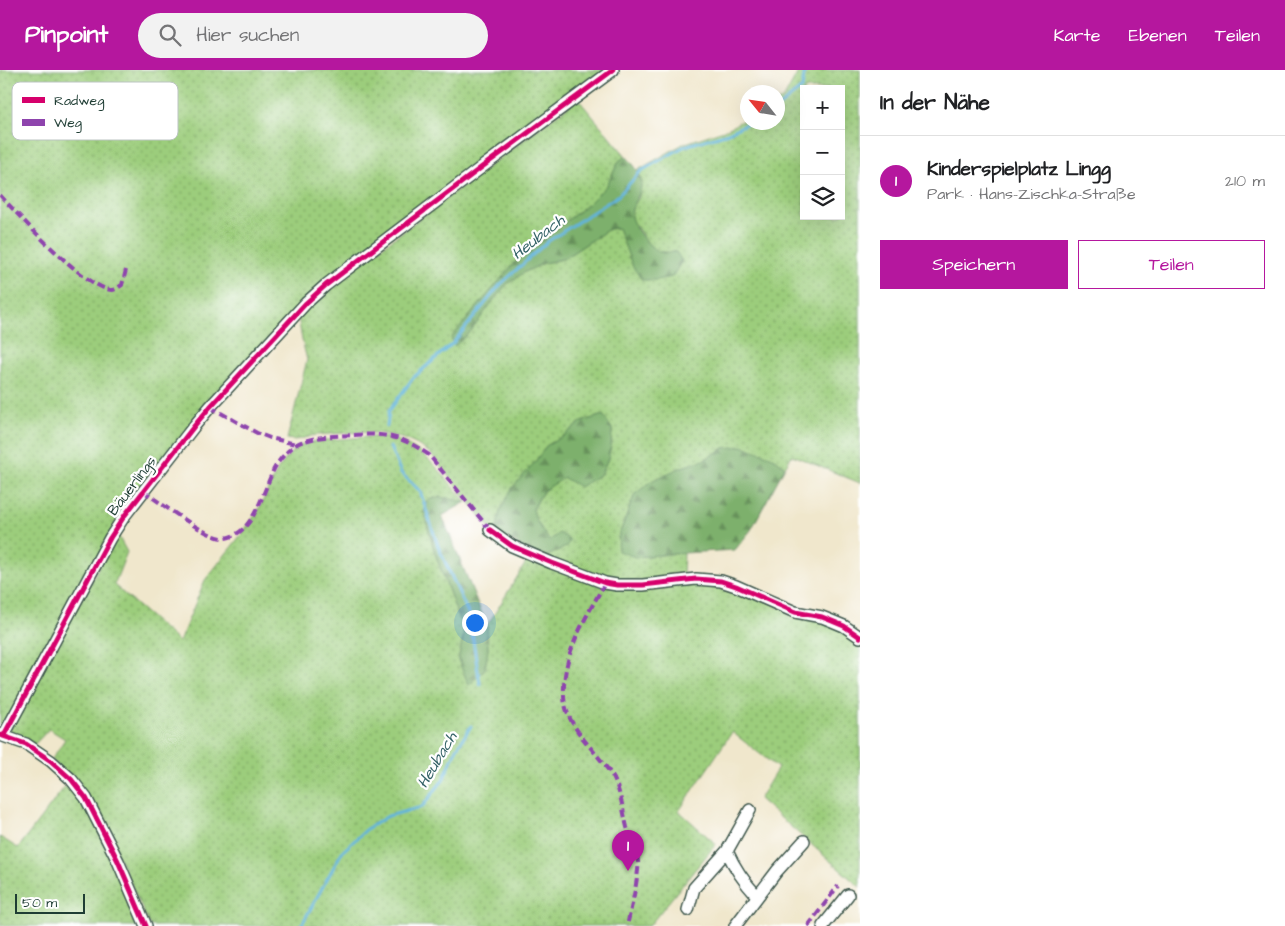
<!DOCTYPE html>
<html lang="de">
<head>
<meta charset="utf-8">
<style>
	body { margin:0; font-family:"Architects Daughter",sans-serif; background:#f2f2f2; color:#202124 }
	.controls { position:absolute; right:15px; top:15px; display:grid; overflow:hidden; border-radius:0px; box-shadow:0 5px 20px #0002 }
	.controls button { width:45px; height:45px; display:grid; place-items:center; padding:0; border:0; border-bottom:1px solid #e0e0e0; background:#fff; color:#202124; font:25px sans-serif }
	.compass { position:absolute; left:740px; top:15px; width:45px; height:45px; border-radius:50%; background:#fff; box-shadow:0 5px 20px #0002; rotate:300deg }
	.scale { position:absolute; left:15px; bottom:12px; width:70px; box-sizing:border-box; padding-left:5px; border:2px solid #1f3d34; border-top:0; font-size:14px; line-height:18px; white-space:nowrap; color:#1f3d34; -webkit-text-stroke:4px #fff; paint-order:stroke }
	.you { position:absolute; left:474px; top:552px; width:18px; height:18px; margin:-12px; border:4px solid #fff; border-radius:50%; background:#1a73e8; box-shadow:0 0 0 8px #1a73e833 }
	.badge { display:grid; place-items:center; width:32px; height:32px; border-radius:50%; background:#b5179e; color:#fff; font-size:16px; font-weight:700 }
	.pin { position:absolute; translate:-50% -41px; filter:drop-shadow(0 1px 2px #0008) }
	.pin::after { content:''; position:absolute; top:26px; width:18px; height:15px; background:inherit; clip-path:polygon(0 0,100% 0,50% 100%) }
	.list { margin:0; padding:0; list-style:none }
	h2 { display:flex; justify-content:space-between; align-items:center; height:65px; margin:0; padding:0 20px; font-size:21px }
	h2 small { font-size:16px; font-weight:400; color:#757577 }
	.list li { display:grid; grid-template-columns:32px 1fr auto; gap:15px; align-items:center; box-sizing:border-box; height:90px; padding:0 20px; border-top:1px solid #e0e0e0 }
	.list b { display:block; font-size:19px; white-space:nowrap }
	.list p { margin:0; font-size:16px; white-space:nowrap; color:#757577 }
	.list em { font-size:16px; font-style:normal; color:#757577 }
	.actions { display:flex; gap:10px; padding:15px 20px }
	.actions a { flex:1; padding:11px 0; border:1px solid #b5179e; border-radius:0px; text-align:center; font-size:18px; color:#b5179e }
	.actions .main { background:#b5179e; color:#fff }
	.icon { flex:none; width:28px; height:28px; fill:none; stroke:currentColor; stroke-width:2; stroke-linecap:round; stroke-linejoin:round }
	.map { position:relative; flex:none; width:860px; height:856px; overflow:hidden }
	header { display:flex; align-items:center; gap:30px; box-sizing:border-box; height:70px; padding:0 25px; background:#b5179e; color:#fff }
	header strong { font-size:24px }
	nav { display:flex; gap:28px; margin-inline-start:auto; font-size:18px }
	.search { width:350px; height:45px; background:#f2f2f2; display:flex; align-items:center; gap:12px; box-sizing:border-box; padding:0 18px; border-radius:28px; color:#757577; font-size:19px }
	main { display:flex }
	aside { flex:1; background:#fff }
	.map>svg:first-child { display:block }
	.grass { fill:url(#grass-dots); stroke:#5e8558; fill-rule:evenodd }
	.forest { fill:url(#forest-firs); stroke:#4e7650 }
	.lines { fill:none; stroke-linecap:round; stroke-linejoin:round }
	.stream { stroke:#61b4dc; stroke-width:3 }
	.minor-casing { stroke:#3e564b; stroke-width:14 }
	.minor { stroke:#fff; stroke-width:11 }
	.quiet { stroke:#8e44ad; stroke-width:4; stroke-dasharray:8 4; stroke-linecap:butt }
	.cycleway-casing { stroke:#fff; stroke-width:8 }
	.cycleway { stroke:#d6006c; stroke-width:5 }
	.labels { text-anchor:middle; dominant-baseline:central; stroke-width:4.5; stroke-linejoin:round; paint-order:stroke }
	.street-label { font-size:15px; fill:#1f3d34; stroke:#fff }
	.water-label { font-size:16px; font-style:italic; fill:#336166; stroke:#fff }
	.key { fill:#fff; stroke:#bcc5c2; stroke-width:1 }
	.key-label { font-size:14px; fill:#1f3d34 }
</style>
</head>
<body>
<header>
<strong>Pinpoint</strong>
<div class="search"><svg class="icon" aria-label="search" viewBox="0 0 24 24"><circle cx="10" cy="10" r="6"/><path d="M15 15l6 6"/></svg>Hier suchen</div>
<nav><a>Karte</a><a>Ebenen</a><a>Teilen</a></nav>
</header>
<main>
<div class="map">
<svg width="860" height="856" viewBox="0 0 860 856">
	<defs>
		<pattern id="grass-dots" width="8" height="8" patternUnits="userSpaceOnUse" patternTransform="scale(1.25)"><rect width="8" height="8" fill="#9ccd7c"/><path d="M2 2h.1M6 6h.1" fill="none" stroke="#7fa866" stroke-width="1.8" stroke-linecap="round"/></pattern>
		<pattern id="forest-firs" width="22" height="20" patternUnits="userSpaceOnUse" patternTransform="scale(1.25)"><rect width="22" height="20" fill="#7db06c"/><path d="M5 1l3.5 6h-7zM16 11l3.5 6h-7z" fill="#66905a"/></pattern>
	</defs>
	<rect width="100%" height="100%" fill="#fff"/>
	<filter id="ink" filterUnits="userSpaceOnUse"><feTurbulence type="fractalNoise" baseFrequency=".02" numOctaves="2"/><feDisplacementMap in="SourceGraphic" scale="10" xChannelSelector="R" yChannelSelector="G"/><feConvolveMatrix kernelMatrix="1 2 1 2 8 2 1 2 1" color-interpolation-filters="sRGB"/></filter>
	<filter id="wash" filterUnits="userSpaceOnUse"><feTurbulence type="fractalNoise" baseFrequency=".0096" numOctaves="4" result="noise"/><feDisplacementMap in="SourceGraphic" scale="20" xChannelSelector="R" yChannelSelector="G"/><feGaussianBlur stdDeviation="1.12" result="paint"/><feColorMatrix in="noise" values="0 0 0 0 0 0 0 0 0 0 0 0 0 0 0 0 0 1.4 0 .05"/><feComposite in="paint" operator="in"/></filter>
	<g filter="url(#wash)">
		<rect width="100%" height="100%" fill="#f0e7cc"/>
		<!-- grass -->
		<path class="grass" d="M 0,0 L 610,0 L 324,212 L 142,418 L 0,661 Z
			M 798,0 L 860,0 L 860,413 L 792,385 L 785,397 L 773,387 L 724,378 L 704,390 L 682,397 L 635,424 L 619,465 L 635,487 L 684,483 L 683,507 L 618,512 L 544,488 L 549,471 L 536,450 L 533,440 L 543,421 L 611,376 L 612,359 L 603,345 L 581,352 L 565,365 L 546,376 L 535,392 L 496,463 L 490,458 L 430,383 C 395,357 359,362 317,365 C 305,366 300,372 287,369 L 307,290 L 302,270 L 298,247 L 328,218 L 578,29 L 626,86 L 619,91 L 607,115 L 588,134 L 516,191 L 467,249 L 455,275 L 471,261 L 495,228 L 508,213 L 525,202 L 544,193 L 563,189 L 609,159 L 618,158 L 633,197 L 676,182 L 660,182 L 650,176 L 631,149 L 631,141 L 639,127 L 641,110 L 638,100 L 683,74 L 729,58 L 747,48 L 748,52 L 778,52 L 778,31 L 784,28 L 797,4 ZM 804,19 L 841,19 L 841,146 L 804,146 Z
			M 366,367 C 375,367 385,367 393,369 C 426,378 445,408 466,432 L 439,427 L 427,430 L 424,443 L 435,483 L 464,563 L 458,590 L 488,580 L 487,556 L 530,486 L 601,516 L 708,511 L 821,549 L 860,570 L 860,817 L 759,729 L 778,698 L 732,662 L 679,741 L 716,774 L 649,856 L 150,856 L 105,756 L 52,689 L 65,669 L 49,659 L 33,676 L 8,663 L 117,464 L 127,482 L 114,515 L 179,572 L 205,510 L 241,465 L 258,441 L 278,399 L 289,385 L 298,376 L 316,371 Z
			M 69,711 L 85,730 L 142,856 L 0,856 L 0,767 L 18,778 Z"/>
		<!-- forest -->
		<path class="forest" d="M 626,86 C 632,93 639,100 641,109 C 643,123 633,132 631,143 C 629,153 650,179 660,182 C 665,183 671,182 676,182 L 682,191 L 672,207 L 656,210 L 642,210 L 633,197 L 618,158 L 609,159 L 563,189 L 544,193 L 525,202 L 508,213 L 495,228 L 471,261 L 455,276 L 451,268 L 516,191 L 588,134 L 607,115 L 619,91 Z
			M 603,345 L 612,359 L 611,376 L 608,389 L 601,404 L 580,417 L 564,408 L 543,421 L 533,439 L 536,450 L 549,471 L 559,463 L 570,470 L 566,477 L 544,488 L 496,463 L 500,441 L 512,418 L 535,392 L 546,376 L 565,365 L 581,352 Z
			M 742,376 L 773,387 L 785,397 L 751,460 L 735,480 L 684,483 L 635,487 L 618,481 L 619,465 L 635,424 L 653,410 L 682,397 L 704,390 L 724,378 Z
			M 440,427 L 466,432 L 442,446 L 487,556 L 488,580 L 485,599 L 469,615 L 458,590 L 464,563 L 435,483 L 424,443 L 427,430 Z"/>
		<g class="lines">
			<!-- stream -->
			<path class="stream" d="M 778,37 L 802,18 L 805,0
				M 387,356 L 389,341 L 413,308 L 453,273 L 500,215 L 547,172 L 619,125 L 641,101 L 685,76 L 728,63 L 750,52
				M 390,377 L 401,403 L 420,421 L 438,476 L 469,545 L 480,614
				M 301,856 L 342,782 L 368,758 L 388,746 L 422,737 L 443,710 L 457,678 L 471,656"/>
		</g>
	</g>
	<g filter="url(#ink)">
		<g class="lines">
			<defs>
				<path id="minor" d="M 490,460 L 512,476 L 552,493 L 605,513 L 617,515 L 643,515 L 696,509 L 721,511 L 736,516 L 795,542 L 822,547 L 832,551 L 844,556 L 860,567
					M 0,665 L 26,674 L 51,691 L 71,709 L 86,728 L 118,791 L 146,856
					M 4,665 L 110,468 L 125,445 L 195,355 L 210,337 L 306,233 L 326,215 L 482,97 L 613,0
					M 750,740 L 727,781 C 734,797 745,813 757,826
					M 688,840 L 694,818 L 727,781
					M 735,856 L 777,801 L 804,771
					M 823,856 L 848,825"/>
			</defs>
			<!-- minor casing -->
			<use href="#minor" class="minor-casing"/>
			<!-- minor -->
			<use href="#minor" class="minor"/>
			<!-- quiet -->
			<path class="quiet" d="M 0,125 C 18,145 87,220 112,220 C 115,220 119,217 122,215 L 126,200
				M 210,337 L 257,363 L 270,368 L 296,374
				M 143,421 C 158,431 209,470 225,468 C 254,464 263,421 274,399 C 277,393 283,386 288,381 C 291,379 294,375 297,374 C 314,366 335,366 353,365 C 385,363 402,366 429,385 L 490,460
				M 605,513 C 585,549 562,584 564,626 C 565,658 599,682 614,709 C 621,724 623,741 627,757 C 631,771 640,785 638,800 C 636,819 631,838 627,856
				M 808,856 L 838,816"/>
			<defs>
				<path id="cycleway" d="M 490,460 L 512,476 L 552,493 L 605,513 L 617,515 L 643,515 L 696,509 L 721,511 L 736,516 L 795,542 L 822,547 L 832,551 L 844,556 L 860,567
					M 0,665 L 26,674 L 51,691 L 71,709 L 86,728 L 118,791 L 146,856
					M 4,665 L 110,468 L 125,445 L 195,355 L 210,337 L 306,233 L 326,215 L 482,97 L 613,0"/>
			</defs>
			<!-- cycleway casing -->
			<use href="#cycleway" class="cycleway-casing"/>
			<!-- cycleway -->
			<use href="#cycleway" class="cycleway"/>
		</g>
	</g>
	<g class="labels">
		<!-- street labels -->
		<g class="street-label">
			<text transform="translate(132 416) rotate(-53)">Bäuerlings</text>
		</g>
		<!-- water labels -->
		<g class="water-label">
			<text transform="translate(538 167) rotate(-38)">Heubach</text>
			<text transform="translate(437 690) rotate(-59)">Heubach</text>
		</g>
	</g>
	<!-- legend -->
	<rect x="12" y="12" width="166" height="58" rx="8" class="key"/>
	<rect x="22" y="27" width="23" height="6" fill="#d6006c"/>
	<rect x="22" y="49" width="23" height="7" fill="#8e44ad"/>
	<g class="key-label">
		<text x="54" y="35">Radweg</text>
		<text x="54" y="57">Weg</text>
	</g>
</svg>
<div class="controls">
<button>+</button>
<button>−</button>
<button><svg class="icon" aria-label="layers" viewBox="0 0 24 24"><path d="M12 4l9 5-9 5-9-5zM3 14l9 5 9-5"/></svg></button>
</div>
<svg class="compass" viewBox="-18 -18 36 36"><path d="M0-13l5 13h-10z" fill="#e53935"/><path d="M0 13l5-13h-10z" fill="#757577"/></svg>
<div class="scale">50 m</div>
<div class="you"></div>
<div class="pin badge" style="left:628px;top:801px">1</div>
</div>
<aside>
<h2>In der Nähe<small></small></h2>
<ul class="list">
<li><span class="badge">1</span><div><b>Kinderspielplatz Lingg</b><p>Park · Hans-Zischka-Straße</p></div><em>210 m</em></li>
</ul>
<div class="actions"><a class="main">Speichern</a><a>Teilen</a></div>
</aside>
</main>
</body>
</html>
